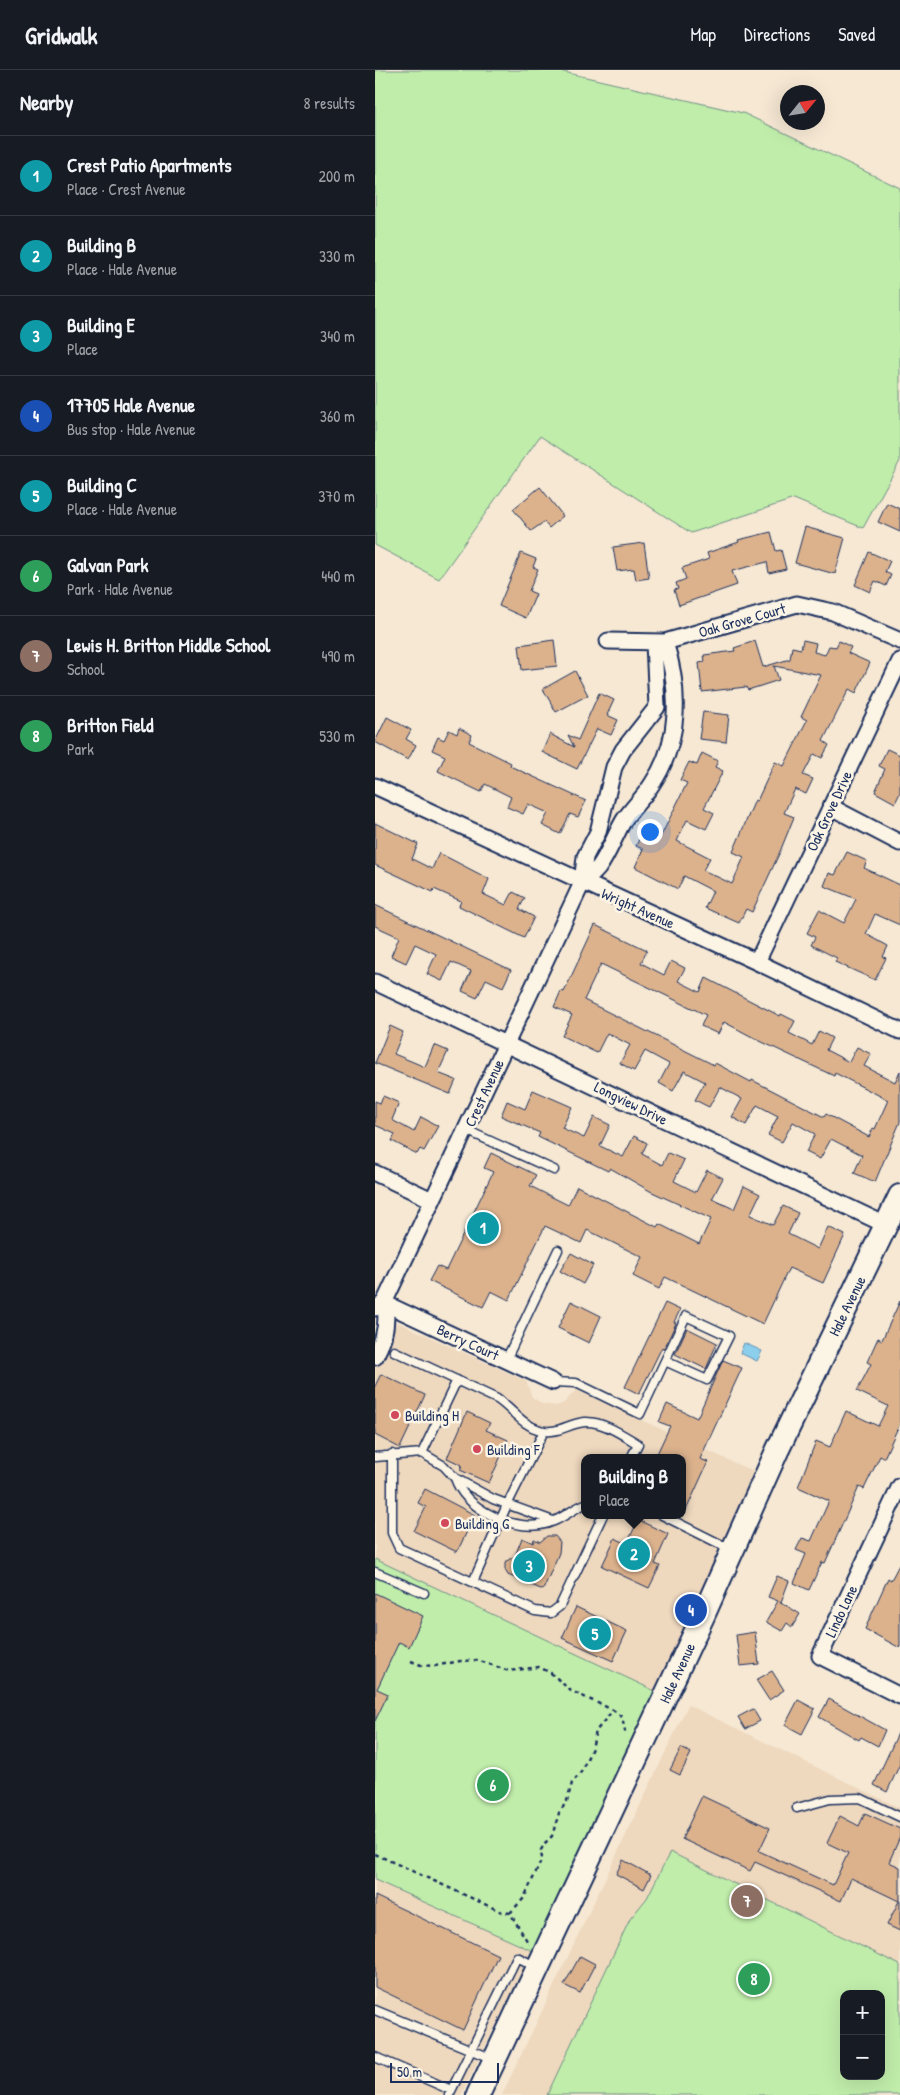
<!DOCTYPE html>
<html lang="en">
<head>
<meta charset="utf-8">
<style>
	body { margin:0; font-family:"Patrick Hand",sans-serif; background:#242831; color:#f1f3f6 }
	.controls { position:absolute; right:15px; bottom:15px; display:grid; overflow:hidden; border-radius:10px; box-shadow:0 5px 20px #0002 }
	.controls button { width:45px; height:45px; display:grid; place-items:center; padding:0; border:0; border-bottom:1px solid #363941; background:#171b24; color:#f1f3f6; font:25px sans-serif }
	.compass { position:absolute; left:405px; top:15px; width:45px; height:45px; border-radius:50%; background:#171b24; box-shadow:0 5px 20px #0002; rotate:60deg }
	.scale { position:absolute; left:15px; bottom:12px; width:109px; box-sizing:border-box; padding-left:5px; border:2px solid #1b2f5e; border-top:0; font-size:14px; line-height:18px; white-space:nowrap; color:#1b2f5e; -webkit-text-stroke:4px #fcf5e5; paint-order:stroke }
	.you { position:absolute; left:274px; top:761px; width:18px; height:18px; margin:-12px; border:4px solid #fff; border-radius:50%; background:#1a73e8; box-shadow:0 0 0 8px #1a73e833 }
	.badge { display:grid; place-items:center; width:32px; height:32px; border-radius:50%; background:#d1495b; color:#fff; font-size:16px; font-weight:700 }
	.pin { position:absolute; translate:-50% -50%; border:2px solid #fff; box-shadow:0 1px 5px #0006 }
	.popup { position:absolute; left:206px; top:1384px; width:105px; height:65px; box-sizing:border-box; display:grid; place-content:center; border-radius:10px; background:#171b24; filter:drop-shadow(0 1px 4px #0005); font-size:16px; white-space:nowrap; color:#9ea1a6 }
	.popup b { font-size:19px; color:#f1f3f6 }
	.popup::after { content:''; position:absolute; left:50%; top:100%; margin-left:-10px; border:10px solid transparent; border-top-color:#171b24 }
	.list { margin:0; padding:0; list-style:none }
	h2 { display:flex; justify-content:space-between; align-items:center; height:65px; margin:0; padding:0 20px; font-size:21px }
	h2 small { font-size:16px; font-weight:400; color:#9ea1a6 }
	.list li { display:grid; grid-template-columns:32px 1fr auto; gap:15px; align-items:center; box-sizing:border-box; height:80px; padding:0 20px; border-top:1px solid #363941 }
	.list b { display:block; font-size:19px; white-space:nowrap }
	.list p { margin:0; font-size:16px; white-space:nowrap; color:#9ea1a6 }
	.list em { font-size:16px; font-style:normal; color:#9ea1a6 }
	.map { position:relative; flex:none; width:525px; height:2025px; overflow:hidden }
	header { display:flex; align-items:center; gap:30px; box-sizing:border-box; height:70px; padding:0 25px; background:#171b24; border-bottom:1px solid #363941 }
	header strong { font-size:24px }
	nav { display:flex; gap:28px; margin-inline-start:auto; font-size:18px }
	main { display:flex }
	aside { flex:1; background:#171b24 }
	.map>svg:first-child { display:block }
	.built { fill:#eed8be; fill-rule:evenodd }
	.green { fill:#c0edaa; stroke:#6e8e84; fill-rule:evenodd }
	.water { fill:#8ccfed; stroke:#5f8fb4 }
	.building { fill:#dcb28d; stroke:#1b2f5e; fill-rule:evenodd }
	.lines { fill:none; stroke-linecap:round; stroke-linejoin:round }
	.service-casing { stroke:#1b2f5e; stroke-width:11 }
	.minor-casing { stroke:#1b2f5e; stroke-width:19 }
	.secondary-casing { stroke:#1b2f5e; stroke-width:26 }
	.path { stroke:#1b2f5e; stroke-width:2.5; stroke-dasharray:4 4; stroke-linecap:butt }
	.service { stroke:#fcf5e5; stroke-width:8 }
	.minor { stroke:#fcf5e5; stroke-width:15 }
	.secondary { stroke:#fcf5e5; stroke-width:22 }
	.poi-dot { fill:#d1495b; stroke:#fcf5e5; stroke-width:2 }
	.labels { text-anchor:middle; dominant-baseline:central; stroke-width:5; stroke-linejoin:round; paint-order:stroke }
	.street-label { font-size:15px; fill:#1b2f5e; stroke:#fcf5e5 }
	.poi-label { font-size:15px; fill:#1b2f5e; stroke:#fcf5e5; text-anchor:start }
</style>
</head>
<body>
<header>
<strong>Gridwalk</strong>
<nav><a>Map</a><a>Directions</a><a>Saved</a></nav>
</header>
<main>
<aside>
<h2>Nearby<small>8 results</small></h2>
<ul class="list">
<li><span class="badge" style="background:#0f9aa8">1</span><div><b>Crest Patio Apartments</b><p>Place · Crest Avenue</p></div><em>200 m</em></li>
<li><span class="badge" style="background:#0f9aa8">2</span><div><b>Building B</b><p>Place · Hale Avenue</p></div><em>330 m</em></li>
<li><span class="badge" style="background:#0f9aa8">3</span><div><b>Building E</b><p>Place</p></div><em>340 m</em></li>
<li><span class="badge" style="background:#1a4fb4">4</span><div><b>17705 Hale Avenue</b><p>Bus stop · Hale Avenue</p></div><em>360 m</em></li>
<li><span class="badge" style="background:#0f9aa8">5</span><div><b>Building C</b><p>Place · Hale Avenue</p></div><em>370 m</em></li>
<li><span class="badge" style="background:#2e9e5b">6</span><div><b>Galvan Park</b><p>Park · Hale Avenue</p></div><em>440 m</em></li>
<li><span class="badge" style="background:#8d6e63">7</span><div><b>Lewis H. Britton Middle School</b><p>School</p></div><em>490 m</em></li>
<li><span class="badge" style="background:#2e9e5b">8</span><div><b>Britton Field</b><p>Park</p></div><em>530 m</em></li>
</ul>
</aside>
<div class="map">
<svg width="525" height="2025" viewBox="0 0 525 2025">
	<rect width="100%" height="100%" fill="#f6e8d3"/>
	<filter id="ink" filterUnits="userSpaceOnUse"><feTurbulence type="fractalNoise" baseFrequency=".02" numOctaves="2"/><feDisplacementMap in="SourceGraphic" scale="10" xChannelSelector="R" yChannelSelector="G"/><feConvolveMatrix kernelMatrix="1 2 1 2 8 2 1 2 1" color-interpolation-filters="sRGB"/></filter>
	<g filter="url(#ink)">
		<!-- built -->
		<path class="built" d="M 22,1252 L 151,1311 L 157,1327 L 167,1334 L 181,1336 L 189,1333 L 201,1320 L 379,1402 L 280,1621 L 0,1489 L 0,1297 ZM 210,1388 L 308,1388 L 308,1445 L 210,1445 Z
			M 313,1635 L 525,1738 L 525,2025 L 127,2025 ZM 469,1924 L 506,1924 L 506,2006 L 469,2006 Z
			M 0,1810 L 158,1881 L 86,2025 L 0,2025 Z"/>
		<!-- green -->
		<path class="green" d="M 0,0 L 180,0 L 368,43 L 525,118 L 525,391 L 488,458 L 419,429 L 316,463 L 165,366 L 64,509 L 0,475 Z
			M 0,1489 L 280,1621 L 158,1881 L 0,1810 Z
			M 295,1782 L 525,1895 L 525,2025 L 172,2025 L 255,1849 L 272,1828 ZM 469,1924 L 506,1924 L 506,2006 L 469,2006 Z"/>
		<!-- water -->
		<path class="water" d="M 369,1273 L 387,1281 L 382,1291 L 365,1283 Z"/>
		<!-- building -->
		<path class="building" d="M 165,417 L 188,446 L 174,458 L 169,452 L 156,461 L 138,439 Z
			M 512,433 L 525,439 L 525,462 L 503,452 Z
			M 430,457 L 470,468 L 460,504 L 420,493 Z
			M 396,462 L 401,481 L 406,480 L 411,499 L 394,503 L 392,492 L 357,501 L 362,515 L 304,535 L 299,520 L 303,519 L 301,513 L 311,509 L 307,498 L 334,489 L 332,483 L 364,472 L 363,470 Z
			M 269,473 L 274,508 L 261,510 L 259,499 L 242,501 L 238,477 Z
			M 494,482 L 515,491 L 510,502 L 516,505 L 511,516 L 500,511 L 495,522 L 480,515 Z
			M 146,483 L 161,489 L 158,497 L 163,499 L 154,521 L 161,524 L 151,548 L 124,536 Z
			M 179,570 L 182,596 L 147,600 L 144,575 Z
			M 428,570 L 441,573 L 439,582 L 450,585 L 454,576 L 461,577 L 464,571 L 476,577 L 473,583 L 495,593 L 481,623 L 474,619 L 448,671 L 454,675 L 447,688 L 439,684 L 428,705 L 438,709 L 431,724 L 420,719 L 409,743 L 419,747 L 404,784 L 377,842 L 371,839 L 364,853 L 330,838 L 338,821 L 309,806 L 303,819 L 260,797 L 268,779 L 261,776 L 268,760 L 285,768 L 312,713 L 305,710 L 314,692 L 322,695 L 327,683 L 343,691 L 340,697 L 348,701 L 329,738 L 339,743 L 331,759 L 312,750 L 302,771 L 335,788 L 328,800 L 357,814 L 369,787 L 358,782 L 380,730 L 382,731 L 400,692 L 409,696 L 432,650 L 426,647 L 446,605 L 399,596 L 404,610 L 373,620 L 371,617 L 327,622 L 324,593 L 330,592 L 329,585 L 360,581 L 359,578 L 380,571 L 388,597 L 415,589 L 417,577 L 426,579 Z
			M 200,601 L 213,625 L 181,642 L 168,619 Z
			M 224,623 L 239,630 L 232,645 L 243,650 L 236,665 L 222,659 L 202,699 L 167,682 L 175,664 L 199,677 L 193,665 L 203,670 Z
			M 328,642 L 354,645 L 351,672 L 324,669 Z
			M 12,647 L 36,660 L 31,669 L 41,675 L 33,690 L 0,672 Z
			M 84,658 L 97,665 L 94,672 L 136,693 L 135,696 L 211,731 L 203,747 L 195,744 L 185,764 L 167,755 L 173,743 L 153,734 L 148,744 L 132,737 L 136,727 L 110,714 L 106,722 L 63,701 L 70,686 L 57,680 L 63,667 L 69,670 L 74,660 L 82,664 Z
			M 512,679 L 525,685 L 525,723 L 520,733 L 500,722 L 510,699 L 504,696 Z
			M 0,753 L 43,774 L 37,789 L 57,799 L 64,783 L 114,809 L 108,824 L 131,835 L 138,822 L 150,828 L 144,839 L 159,847 L 149,868 L 84,836 L 86,831 L 59,819 L 58,822 L 0,795 Z
			M 472,782 L 492,791 L 489,798 L 525,815 L 525,855 L 500,844 L 491,864 L 513,876 L 508,887 L 511,888 L 500,910 L 460,892 L 462,888 L 436,875 L 440,867 L 432,863 L 444,840 L 469,853 L 481,829 L 449,816 L 454,803 L 460,805 Z
			M 0,835 L 136,900 L 128,917 L 111,909 L 102,928 L 87,921 L 96,901 L 76,892 L 67,911 L 52,904 L 61,884 L 40,874 L 31,893 L 16,886 L 24,867 L 0,856 Z
			M 220,855 L 272,880 L 266,893 L 289,905 L 296,891 L 310,898 L 303,911 L 325,922 L 331,908 L 405,946 L 406,944 L 420,951 L 414,963 L 437,975 L 444,961 L 457,968 L 451,980 L 474,992 L 482,977 L 496,984 L 489,996 L 520,1012 L 525,1001 L 525,1052 L 500,1112 L 479,1103 L 487,1085 L 456,1069 L 445,1089 L 431,1082 L 440,1064 L 418,1052 L 407,1072 L 393,1065 L 403,1046 L 382,1035 L 371,1055 L 357,1047 L 367,1029 L 345,1017 L 334,1037 L 320,1030 L 330,1012 L 309,1001 L 298,1021 L 284,1013 L 294,994 L 270,981 L 259,1001 L 245,993 L 255,975 L 232,963 L 222,983 L 187,966 L 197,945 L 179,937 L 186,921 L 189,922 ZM 226,894 L 331,945 L 326,956 L 343,964 L 349,952 L 385,971 L 459,1006 L 460,1003 L 513,1030 L 500,1059 L 498,1058 L 494,1067 L 451,1044 L 449,1047 L 377,1010 L 376,1012 L 340,993 L 339,995 L 209,930 Z
			M 15,956 L 28,962 L 19,984 L 50,997 L 59,975 L 73,981 L 63,1003 L 81,1010 L 75,1024 L 0,993 Z
			M 158,1020 L 197,1037 L 187,1058 L 209,1068 L 219,1047 L 235,1055 L 225,1076 L 248,1087 L 259,1066 L 272,1073 L 267,1084 L 287,1095 L 293,1083 L 309,1090 L 299,1111 L 321,1122 L 332,1100 L 348,1108 L 337,1129 L 359,1139 L 369,1116 L 385,1124 L 375,1145 L 398,1155 L 408,1136 L 423,1143 L 413,1164 L 443,1179 L 453,1157 L 470,1165 L 448,1213 L 414,1198 L 388,1254 L 290,1207 L 284,1219 L 258,1206 L 267,1187 L 212,1160 L 206,1173 L 170,1156 L 134,1230 L 116,1221 L 108,1237 L 54,1211 L 62,1196 L 71,1200 L 118,1102 L 109,1098 L 116,1083 L 161,1105 L 155,1116 L 193,1135 L 202,1116 L 282,1157 L 284,1154 L 324,1174 L 336,1149 L 275,1121 L 235,1098 L 233,1101 L 163,1067 L 165,1063 L 126,1046 L 132,1031 L 150,1039 Z
			M 8,1026 L 24,1033 L 17,1050 L 39,1062 L 46,1047 L 63,1056 L 49,1081 L 45,1079 L 42,1084 L 17,1071 L 20,1064 L 0,1055 L 0,1031 L 5,1033 Z
			M 196,1183 L 218,1195 L 208,1214 L 185,1201 Z
			M 196,1231 L 226,1246 L 214,1273 L 183,1258 Z
			M 525,1231 L 525,1353 L 509,1388 L 505,1386 L 489,1419 L 484,1417 L 450,1493 L 447,1492 L 434,1520 L 419,1513 L 431,1484 L 421,1480 L 427,1468 L 436,1471 L 454,1431 L 423,1417 L 441,1371 L 455,1377 L 471,1341 L 503,1356 L 513,1336 L 482,1321 L 496,1294 L 492,1292 L 503,1268 L 507,1270 Z
			M 290,1233 L 305,1240 L 299,1252 L 301,1253 L 289,1279 L 287,1277 L 264,1324 L 250,1317 Z
			M 312,1258 L 342,1273 L 331,1299 L 300,1284 Z
			M 348,1290 L 367,1298 L 325,1389 L 333,1392 L 308,1447 L 308,1388 L 280,1388 L 295,1356 L 284,1352 L 292,1334 L 322,1348 Z
			M 6,1304 L 50,1325 L 25,1378 L 0,1365 L 0,1316 Z
			M 92,1342 L 115,1353 L 111,1360 L 133,1370 L 114,1413 L 85,1400 L 87,1395 L 72,1388 Z
			M 50,1419 L 100,1445 L 82,1482 L 39,1461 L 51,1437 L 43,1433 Z
			M 263,1450 L 293,1464 L 280,1494 L 285,1496 L 274,1518 L 227,1496 L 240,1468 L 252,1474 Z
			M 172,1466 L 180,1466 L 185,1472 L 184,1483 L 168,1520 L 133,1505 L 130,1500 L 130,1492 L 140,1486 L 147,1468 L 158,1473 L 159,1469 L 165,1472 Z
			M 525,1493 L 525,1578 L 490,1559 L 513,1508 L 516,1510 Z
			M 402,1506 L 414,1511 L 406,1532 L 404,1531 L 425,1544 L 417,1557 L 412,1553 L 407,1561 L 391,1552 L 403,1531 L 393,1527 Z
			M 0,1523 L 48,1546 L 34,1577 L 24,1572 L 2,1619 L 13,1624 L 0,1651 Z
			M 201,1537 L 252,1561 L 238,1591 L 187,1568 Z
			M 380,1562 L 384,1594 L 365,1596 L 361,1565 Z
			M 397,1601 L 409,1620 L 394,1630 L 381,1610 Z
			M 454,1629 L 510,1660 L 503,1676 L 486,1667 L 484,1670 L 444,1647 Z
			M 423,1630 L 440,1639 L 427,1664 L 410,1655 Z
			M 378,1639 L 385,1651 L 370,1659 L 363,1647 Z
			M 525,1659 L 525,1694 L 512,1722 L 499,1715 Z
			M 306,1678 L 316,1683 L 305,1705 L 295,1700 Z
			M 327,1726 L 395,1758 L 384,1781 L 458,1815 L 473,1783 L 452,1773 L 465,1746 L 484,1756 L 490,1743 L 525,1759 L 525,1767 L 514,1792 L 525,1797 L 525,1861 L 512,1855 L 524,1831 L 476,1808 L 466,1831 L 380,1792 L 375,1801 L 307,1769 Z
			M 248,1790 L 276,1805 L 269,1819 L 241,1804 Z
			M 0,1826 L 123,1885 L 88,1960 L 0,1917 Z
			M 205,1886 L 220,1894 L 205,1923 L 189,1915 Z"/>
		<g class="lines">
			<defs>
				<path id="service" d="M 91,1060 L 179,1100
					M 19,1281 L 122,1329 C 137,1339 147,1355 165,1360 C 182,1365 194,1353 210,1352 C 228,1351 248,1365 263,1374 L 256,1388
					M 131,1290 L 183,1180
					M 178,1312 L 201,1313 L 265,1344 L 311,1246 L 354,1266 L 332,1310 L 290,1291
					M 47,1383 L 82,1310
					M 17,1384 L 17,1463 L 24,1478 L 160,1541 L 176,1543 L 185,1536 L 228,1445
					M 0,1387 L 47,1383 L 69,1396 L 80,1408 L 118,1429 L 178,1451
					M 80,1408 C 90,1438 135,1460 165,1455 C 183,1453 195,1440 210,1434
					M 287,1445 L 357,1480
					M 0,1502 L 49,1523
					M 98,1512 L 132,1435 L 169,1361
					M 422,1738 L 455,1729 L 485,1728 L 525,1747
					M 0,1940 L 118,1989
					M 0,1987 L 76,2020
					M 74,2025 L 142,1887 L 162,1897"/>
				<path id="minor" d="M 233,571 L 290,572 L 422,534 L 458,542 L 525,571
					M 0,716 L 382,892 L 525,961
					M 456,737 L 525,773
					M 207,813 C 213,808 220,803 224,797 C 234,783 240,765 249,750 C 258,737 269,727 277,714 C 306,671 305,619 290,572
					M 382,892 L 525,591
					M 0,912 L 511,1155
					M 0,1103 L 57,1130
					M 9,1233 L 178,1312
					M 0,1238 L 9,1233 L 207,813 L 210,787 L 223,762 L 239,697 L 248,680 L 282,637 L 279,573
					M 0,1287 C 9,1270 14,1252 9,1233
					M 525,1416 L 445,1586 L 525,1626"/>
				<path id="secondary" d="M 103,2025 L 328,1546 L 402,1381 L 525,1126"/>
			</defs>
			<!-- service casing -->
			<use href="#service" class="service-casing"/>
			<!-- minor casing -->
			<use href="#minor" class="minor-casing"/>
			<!-- secondary casing -->
			<use href="#secondary" class="secondary-casing"/>
			<!-- path -->
			<path class="path" d="M 36,1591 L 46,1595 L 60,1596 L 85,1591 L 102,1590 L 134,1601 L 164,1597 L 176,1603 L 196,1621 L 238,1640
				M 0,1784 L 127,1842 L 135,1843 L 154,1874
				M 135,1843 L 149,1828 L 167,1789 L 166,1780 L 170,1773 L 177,1766 L 184,1743 L 192,1731 L 197,1713 L 206,1702 L 217,1678 L 221,1661 L 238,1640 L 247,1647 L 251,1666"/>
			<!-- service -->
			<use href="#service" class="service"/>
			<!-- minor -->
			<use href="#minor" class="minor"/>
			<!-- secondary -->
			<use href="#secondary" class="secondary"/>
		</g>
	</g>
	<!-- markers -->
	<g class="poi-dot">
		<circle cx="20" cy="1345" r="5"/>
		<circle cx="102" cy="1379" r="5"/>
		<circle cx="70" cy="1453" r="5"/>
	</g>
	<g class="labels">
		<!-- street labels -->
		<g class="street-label">
			<text transform="translate(367 550) rotate(-16)">Oak Grove Court</text>
			<text transform="translate(454 741) rotate(-65)">Oak Grove Drive</text>
			<text transform="translate(263 838) rotate(24)">Wright Avenue</text>
			<text transform="translate(109 1023) rotate(-65)">Crest Avenue</text>
			<text transform="translate(256 1033) rotate(26)">Longview Drive</text>
			<text transform="translate(472 1236) rotate(-64)">Hale Avenue</text>
			<text transform="translate(93 1272) rotate(25)">Berry Court</text>
			<text transform="translate(466 1541) rotate(-65)">Lindo Lane</text>
			<text transform="translate(302 1603) rotate(-65)">Hale Avenue</text>
		</g>
		<!-- poi labels -->
		<g class="poi-label">
			<text x="30" y="1345">Building H</text>
			<text x="112" y="1379">Building F</text>
			<text x="80" y="1453">Building G</text>
		</g>
	</g>
</svg>
<div class="controls">
<button>+</button>
<button>−</button>
</div>
<svg class="compass" viewBox="-18 -18 36 36"><path d="M0-13l5 13h-10z" fill="#e53935"/><path d="M0 13l5-13h-10z" fill="#9ea1a6"/></svg>
<div class="scale">50 m</div>
<div class="you"></div>
<div class="pin badge" style="left:108px;top:1158px;background:#0f9aa8">1</div>
<div class="pin badge" style="left:259px;top:1484px;background:#0f9aa8">2</div>
<div class="popup"><b>Building B</b>Place</div>
<div class="pin badge" style="left:154px;top:1496px;background:#0f9aa8">3</div>
<div class="pin badge" style="left:316px;top:1540px;background:#1a4fb4">4</div>
<div class="pin badge" style="left:220px;top:1564px;background:#0f9aa8">5</div>
<div class="pin badge" style="left:118px;top:1715px;background:#2e9e5b">6</div>
<div class="pin badge" style="left:372px;top:1831px;background:#8d6e63">7</div>
<div class="pin badge" style="left:379px;top:1909px;background:#2e9e5b">8</div>
</div>
</main>
</body>
</html>
